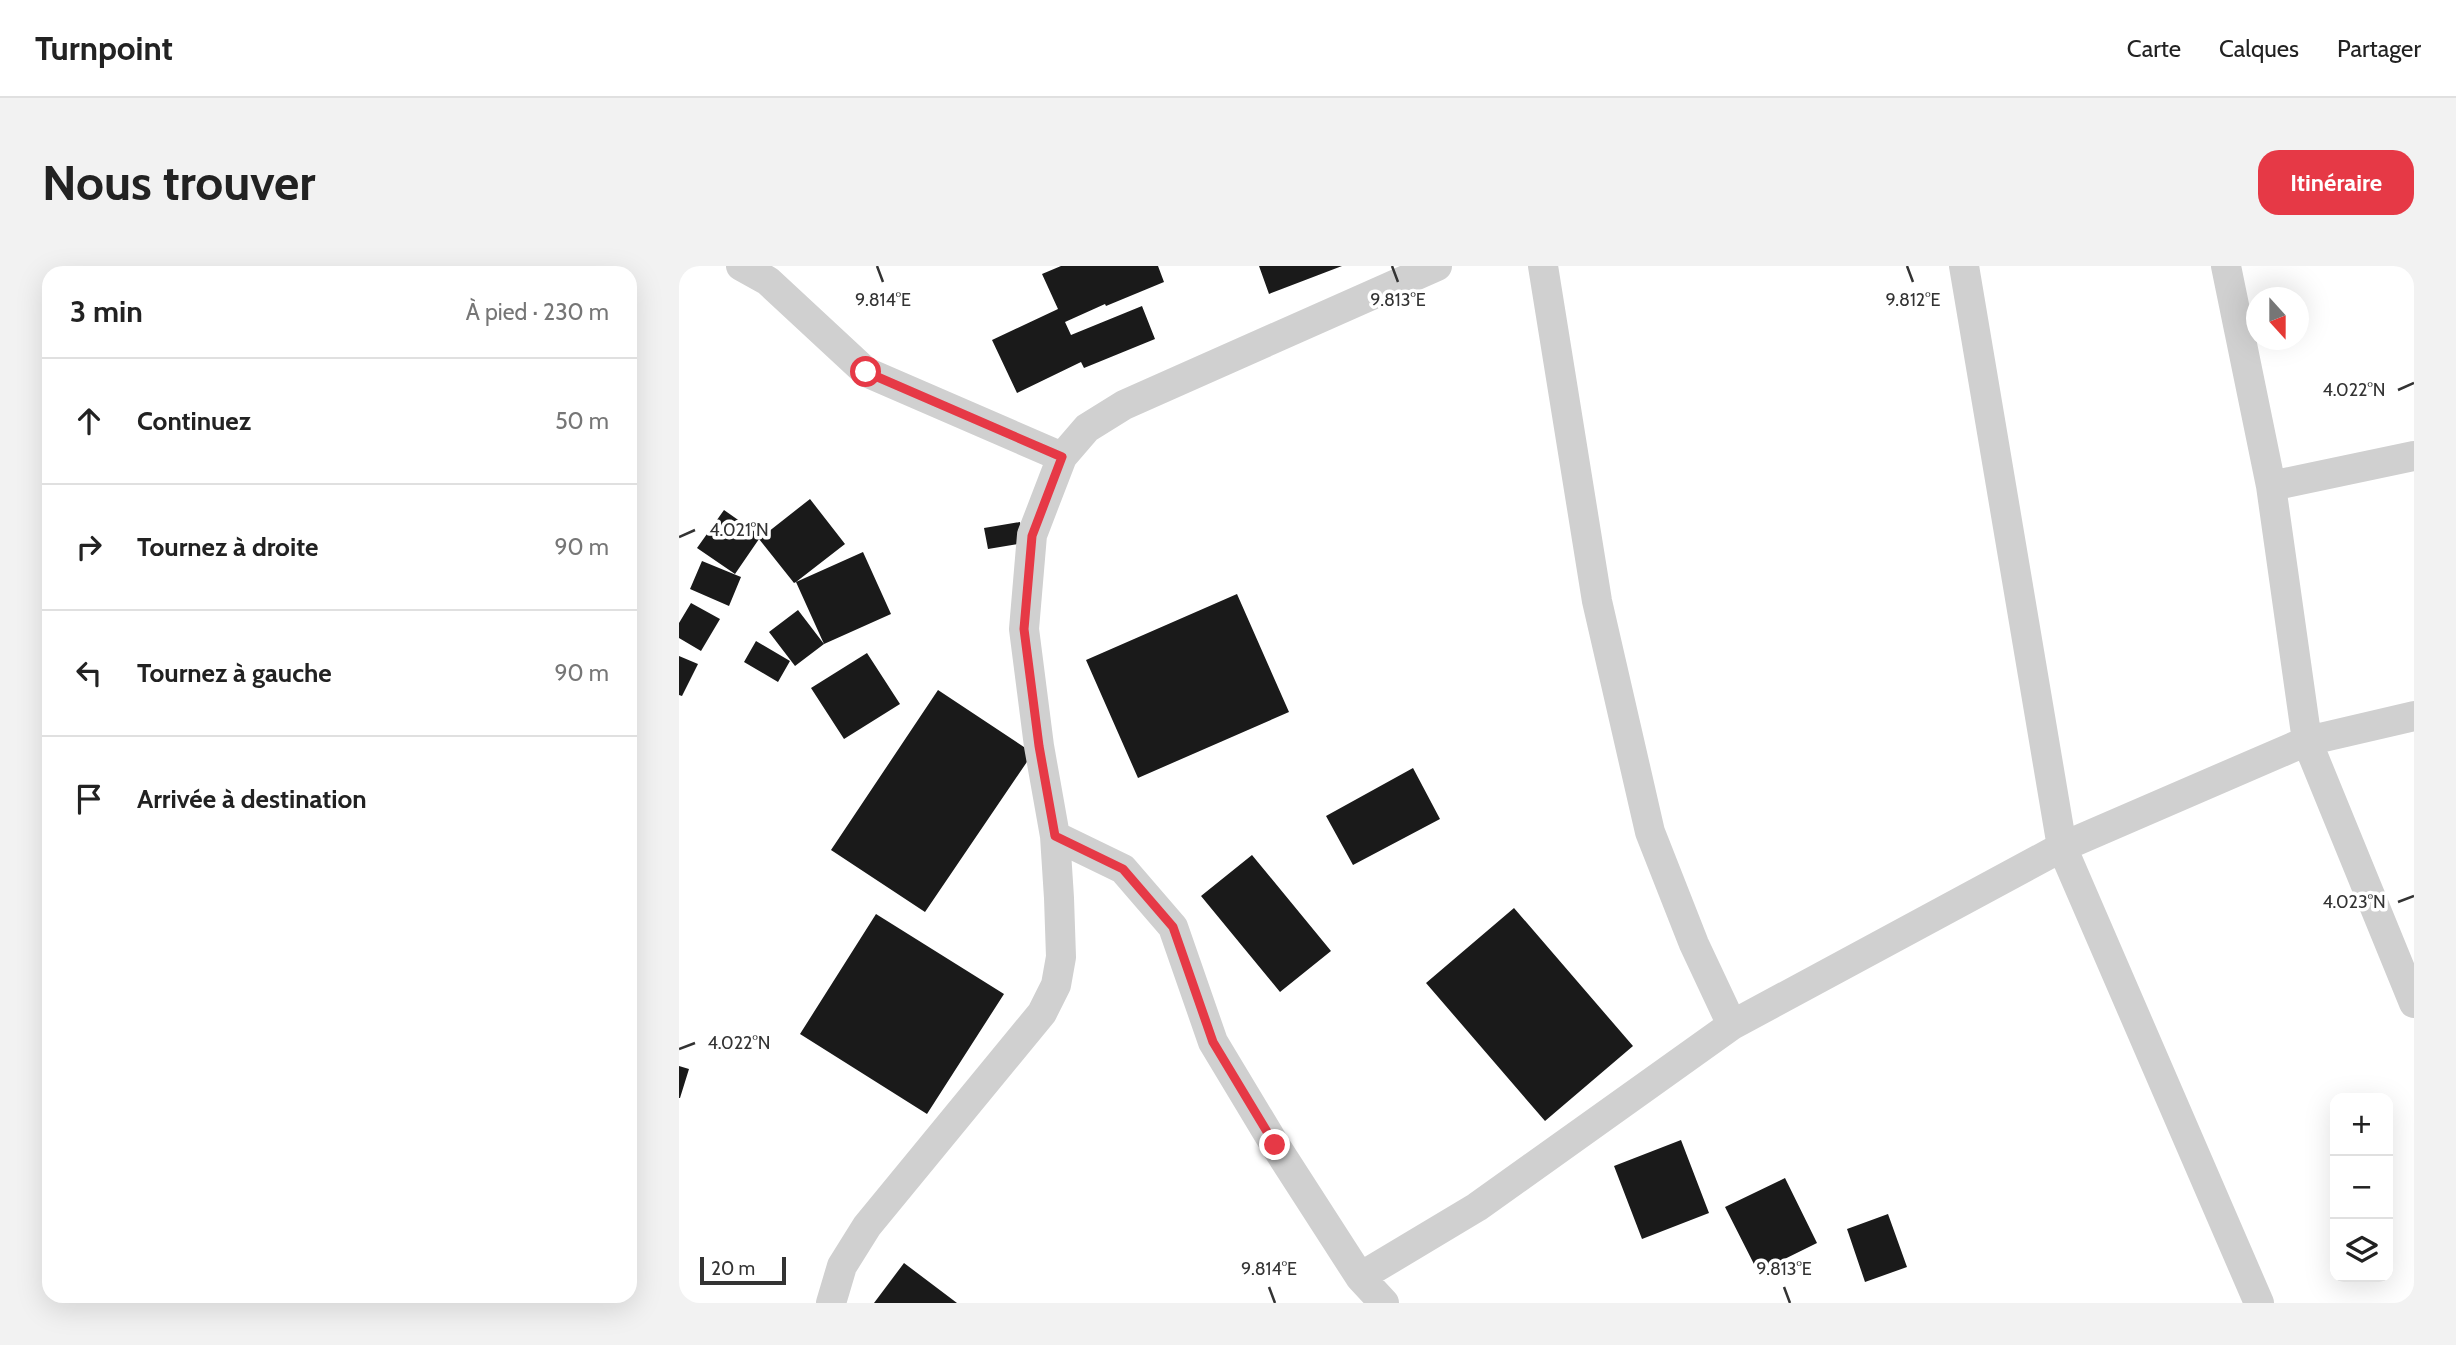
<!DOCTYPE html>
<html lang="fr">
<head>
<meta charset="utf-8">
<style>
	body { margin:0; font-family:Cabin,sans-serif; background:#f2f2f2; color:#222 }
	.controls { position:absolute; right:21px; bottom:21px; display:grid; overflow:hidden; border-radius:14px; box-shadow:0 7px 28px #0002 }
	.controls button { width:63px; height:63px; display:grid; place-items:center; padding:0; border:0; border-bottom:2px solid #e0e0e0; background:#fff; color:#222; font:35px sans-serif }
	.compass { position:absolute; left:1567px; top:21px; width:63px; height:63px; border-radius:50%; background:#fff; box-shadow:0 7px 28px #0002; rotate:159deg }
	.scale { position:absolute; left:21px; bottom:18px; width:86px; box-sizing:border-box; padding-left:7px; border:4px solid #333; border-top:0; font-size:19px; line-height:24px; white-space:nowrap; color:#333; -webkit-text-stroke:5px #fff; paint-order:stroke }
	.stop { position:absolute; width:21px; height:21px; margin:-16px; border:5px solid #e63946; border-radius:50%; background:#fff }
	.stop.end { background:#e63946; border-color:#fff; box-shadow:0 2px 7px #0008 }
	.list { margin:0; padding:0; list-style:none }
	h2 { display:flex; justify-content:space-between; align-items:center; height:91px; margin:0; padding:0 28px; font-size:30px }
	h2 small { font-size:23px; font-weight:400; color:#767676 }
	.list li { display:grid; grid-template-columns:46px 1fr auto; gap:21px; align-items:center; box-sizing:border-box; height:126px; padding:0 28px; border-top:2px solid #e0e0e0 }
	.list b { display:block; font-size:26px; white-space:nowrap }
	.list em { font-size:23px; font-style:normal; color:#767676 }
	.icon { flex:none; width:38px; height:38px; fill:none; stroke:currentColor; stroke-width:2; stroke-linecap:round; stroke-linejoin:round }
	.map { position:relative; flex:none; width:1735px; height:1037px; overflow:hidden; border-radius:21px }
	header { display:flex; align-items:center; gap:42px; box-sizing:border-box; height:98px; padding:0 35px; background:#fff; border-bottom:2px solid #e0e0e0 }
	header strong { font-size:33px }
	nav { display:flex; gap:38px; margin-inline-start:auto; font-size:24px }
	.intro { display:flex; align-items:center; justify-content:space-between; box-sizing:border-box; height:168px; padding:0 42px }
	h1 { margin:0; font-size:49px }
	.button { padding:18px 32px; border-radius:21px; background:#e63946; color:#fff; font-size:24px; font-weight:700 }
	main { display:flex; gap:42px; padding:0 42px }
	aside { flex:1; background:#fff; border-radius:21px; box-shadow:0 7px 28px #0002 }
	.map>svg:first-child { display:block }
	.building { fill:#1a1a1a }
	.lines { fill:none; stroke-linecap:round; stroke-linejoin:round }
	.minor { stroke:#d0d0d0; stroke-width:30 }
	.route { stroke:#e63946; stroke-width:9 }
	.ticks { fill:none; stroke:#333; stroke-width:2.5 }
	.ticks-label { font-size:18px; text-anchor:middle; fill:#333; stroke:#fff; stroke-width:7; stroke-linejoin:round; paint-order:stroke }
</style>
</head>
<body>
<header>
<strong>Turnpoint</strong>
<nav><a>Carte</a><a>Calques</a><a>Partager</a></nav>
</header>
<div class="intro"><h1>Nous trouver</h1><a class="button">Itinéraire</a></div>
<main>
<aside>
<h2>3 min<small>À pied · 230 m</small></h2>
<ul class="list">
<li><svg class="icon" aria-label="ahead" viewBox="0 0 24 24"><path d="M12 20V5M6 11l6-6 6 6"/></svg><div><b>Continuez</b></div><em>50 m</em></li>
<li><svg class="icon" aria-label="right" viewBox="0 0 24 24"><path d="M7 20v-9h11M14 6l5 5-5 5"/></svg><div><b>Tournez à droite</b></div><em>90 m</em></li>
<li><svg class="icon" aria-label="left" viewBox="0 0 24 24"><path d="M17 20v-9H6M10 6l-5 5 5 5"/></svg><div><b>Tournez à gauche</b></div><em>90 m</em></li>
<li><svg class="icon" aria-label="arrive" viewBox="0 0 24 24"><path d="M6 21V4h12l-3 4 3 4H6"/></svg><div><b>Arrivée à destination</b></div></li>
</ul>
</aside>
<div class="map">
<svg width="1735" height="1037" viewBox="0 0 1735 1037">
	<rect width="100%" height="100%" fill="#fff"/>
	<!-- building -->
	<path class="building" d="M 382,0 L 479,0 L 485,16 L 427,40 L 426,38 L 386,56 L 392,69 L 463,40 L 476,73 L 405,102 L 402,96 L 338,127 L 313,74 L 379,43 L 363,8 Z
		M 580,0 L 663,0 L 590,28 Z
		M 131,233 L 166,278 L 117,316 L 184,286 L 212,348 L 145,378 L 117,316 L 115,317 L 80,273 L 56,308 L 18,282 L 45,244 L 82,270 L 80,273 Z
		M 341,256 L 345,277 L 309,283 L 305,262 Z
		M 23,295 L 62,311 L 50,340 L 11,323 Z
		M 558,328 L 610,446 L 459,512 L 407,394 Z
		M 12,337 L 41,353 L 22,385 L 0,372 L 0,357 Z
		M 119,344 L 145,378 L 116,400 L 90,366 Z
		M 77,375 L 111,395 L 99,416 L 65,396 Z
		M 188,387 L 221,438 L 165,473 L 132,422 Z
		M 0,390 L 19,398 L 3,430 L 0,429 Z
		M 259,424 L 354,487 L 246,646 L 152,584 Z
		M 734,502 L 761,553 L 674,599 L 647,550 Z
		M 573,589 L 652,685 L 601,726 L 522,630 Z
		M 835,642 L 954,780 L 866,855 L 747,717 Z
		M 197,648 L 325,728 L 248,848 L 121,768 Z
		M 0,800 L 10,803 L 1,832 L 0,832 Z
		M 1002,874 L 1030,947 L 963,973 L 935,900 Z
		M 1106,912 L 1138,977 L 1079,1006 L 1046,941 Z
		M 1209,948 L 1228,1001 L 1186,1016 L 1168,963 Z
		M 225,997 L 278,1037 L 195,1037 Z"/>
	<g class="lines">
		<!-- minor -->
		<path class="minor" d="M 62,0 L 89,15 L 187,106 L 383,191
			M 864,0 L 918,335 L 971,566 L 1015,678 L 1053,759
			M 1285,0 L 1383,581 L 1580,1037
			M 1547,0 L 1592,220 L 1628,475 L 1735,737
			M 1592,220 L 1735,190
			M 376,570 L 444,603 L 494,661 L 534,776 L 596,879 L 681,1011 L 705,1037
			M 681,1011 L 798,941 L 1053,759 L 1383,581 L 1628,475 L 1735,450
			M 152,1037 L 163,1000 L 188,960 L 363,747 L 377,719 L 382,691 L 380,632 L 376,570 L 360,480 L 345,363 L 353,269 L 383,191 L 408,162 L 445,139 L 758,0"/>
	</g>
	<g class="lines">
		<!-- route -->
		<path class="route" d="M 187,106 L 383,191 L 353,270 L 345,363 L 360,480 L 376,570 L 444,603 L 494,661 L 534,776 L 596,879"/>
	</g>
	<!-- ticks -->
	<path class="ticks" d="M 198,0 L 204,16M 713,0 L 719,16M 1228,0 L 1234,16M 1719,124 L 1735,117M 0,271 L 16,264M 1719,636 L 1735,630M 0,783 L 16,777M 590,1021 L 596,1037M 1105,1021 L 1111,1037"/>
	<g class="ticks-label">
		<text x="1234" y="40">9.812°E</text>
		<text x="204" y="40">9.814°E</text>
		<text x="719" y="40">9.813°E</text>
		<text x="1675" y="130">4.022°N</text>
		<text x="60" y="270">4.021°N</text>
		<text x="1675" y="642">4.023°N</text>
		<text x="60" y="783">4.022°N</text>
		<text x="590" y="1009">9.814°E</text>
		<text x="1105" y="1009">9.813°E</text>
	</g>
</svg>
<div class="controls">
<button>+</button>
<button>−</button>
<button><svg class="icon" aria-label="layers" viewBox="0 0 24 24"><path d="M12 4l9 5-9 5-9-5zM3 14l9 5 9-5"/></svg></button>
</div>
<svg class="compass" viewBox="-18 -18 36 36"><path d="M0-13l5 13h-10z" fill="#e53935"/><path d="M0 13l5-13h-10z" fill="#767676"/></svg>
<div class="scale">20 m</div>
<div class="stop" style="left:187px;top:106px"></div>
<div class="stop end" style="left:596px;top:879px"></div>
</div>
</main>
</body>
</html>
